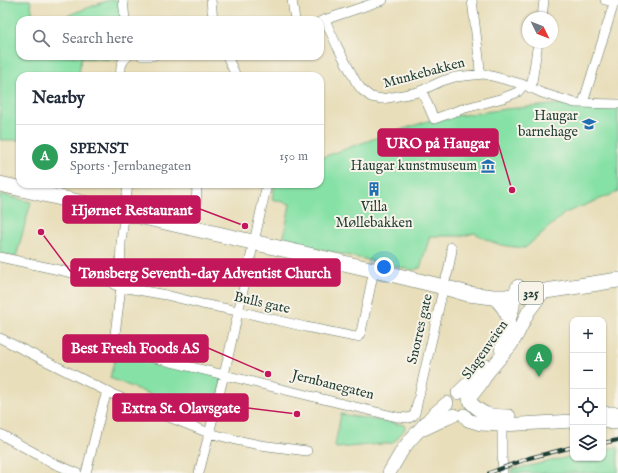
<!DOCTYPE html>
<html lang="en">
<head>
<meta charset="utf-8">
<style>
	body { margin:0; font-family:"IM FELL English",serif; background:#f6f6f7; color:#1f2937 }
	.controls { position:absolute; right:12px; bottom:12px; display:grid; overflow:hidden; border-radius:8px; box-shadow:0 1px 3px #0004 }
	.controls button { width:36px; height:36px; display:grid; place-items:center; padding:0; border:0; border-bottom:1px solid #e0e1e3; background:#fff; color:#1f2937; font:20px sans-serif }
	.compass { position:absolute; left:522px; top:12px; width:36px; height:36px; border-radius:50%; background:#fff; box-shadow:0 1px 3px #0004; rotate:133deg }
	.you { position:absolute; left:384px; top:267px; width:14px; height:14px; margin:-10px; border:3px solid #fff; border-radius:50%; background:#1a73e8; box-shadow:0 0 0 6px #1a73e833 }
	.badge { display:grid; place-items:center; width:26px; height:26px; border-radius:50%; background:#111827; color:#fff; font-size:13px; font-weight:700 }
	.pin { position:absolute; translate:-50% -33px; filter:drop-shadow(0 1px 2px #0008) }
	.pin::after { content:''; position:absolute; top:21px; width:14px; height:12px; background:inherit; clip-path:polygon(0 0,100% 0,50% 100%) }
	.list { margin:0; padding:0; list-style:none }
	h2 { display:flex; justify-content:space-between; align-items:center; height:52px; margin:0; padding:0 16px; font-size:17px }
	h2 small { font-size:13px; font-weight:400; color:#747a83 }
	.list li { display:grid; grid-template-columns:26px 1fr auto; gap:12px; align-items:center; box-sizing:border-box; height:64px; padding:0 16px; border-top:1px solid #e0e1e3 }
	.list b { display:block; font-size:15px; white-space:nowrap }
	.list p { margin:0; font-size:13px; white-space:nowrap; color:#747a83 }
	.list em { font-size:13px; font-style:normal; color:#747a83 }
	.icon { flex:none; width:22px; height:22px; fill:none; stroke:currentColor; stroke-width:2; stroke-linecap:round; stroke-linejoin:round }
	.map { position:relative; flex:none; width:618px; height:473px; overflow:hidden }
	.search { position:absolute; background:#fff; box-shadow:0 1px 3px #0004; left:16px; top:16px; width:308px; height:44px; display:flex; align-items:center; gap:10px; box-sizing:border-box; padding:0 14px; border-radius:12px; color:#747a83; font-size:15px }
	.panel { position:absolute; background:#fff; box-shadow:0 1px 3px #0004; left:16px; top:72px; width:308px; height:116px; border-radius:12px }
	.map>svg:first-child { display:block }
	.green { fill:#86e1a6; stroke:#528f6d }
	.lines { fill:none; stroke-linecap:round; stroke-linejoin:round }
	.street-casing { stroke:#657563; stroke-width:10 }
	.secondary-casing { stroke:#657563; stroke-width:14 }
	.primary-casing { stroke:#657563; stroke-width:16 }
	.street { stroke:#fff; stroke-width:9 }
	.secondary { stroke:#fff; stroke-width:13 }
	.primary { stroke:#fff; stroke-width:15 }
	.rail-casing { stroke:#1f3d34; stroke-width:4 }
	.rail { stroke:#f7f3e8; stroke-width:2.5; stroke-dasharray:8; stroke-linecap:butt }
	.labels { text-anchor:middle; dominant-baseline:central; stroke-width:4; stroke-linejoin:round; paint-order:stroke }
	.shield { fill:#f7f3e8; stroke:#60746a; stroke-width:1 }
	.shield-label { font-size:13px; font-weight:bold; fill:#1f3d34 }
	.street-label { font-size:14px; fill:#1f3d34; stroke:#f7f3e8 }
	.poi-label { font-size:14px; fill:#1f3d34; stroke:#f7f3e8; text-anchor:end }
	.leader { fill:none; stroke:#c2185b; stroke-width:1.5 }
	.callout-dot { fill:#c2185b; stroke:#f7f3e8; stroke-width:1.5 }
	.callout { fill:#c2185b; stroke:#c2185b; stroke-width:1.5 }
	.callout-label { font-size:15px; text-anchor:middle; font-weight:bold; fill:#fff }
</style>
</head>
<body>
<div class="map">
<svg width="618" height="473" viewBox="0 0 618 473">
	<rect width="100%" height="100%" fill="#f7f3e8"/>
	<filter id="ink" filterUnits="userSpaceOnUse"><feTurbulence type="fractalNoise" baseFrequency=".025" numOctaves="2"/><feDisplacementMap in="SourceGraphic" scale="8" xChannelSelector="R" yChannelSelector="G"/><feConvolveMatrix kernelMatrix="1 2 1 2 8 2 1 2 1" color-interpolation-filters="sRGB"/></filter>
	<filter id="wash" filterUnits="userSpaceOnUse"><feTurbulence type="fractalNoise" baseFrequency=".012" numOctaves="4" result="noise"/><feDisplacementMap in="SourceGraphic" scale="16" xChannelSelector="R" yChannelSelector="G"/><feGaussianBlur stdDeviation="0.9" result="paint"/><feColorMatrix in="noise" values="0 0 0 0 0 0 0 0 0 0 0 0 0 0 0 0 0 1.4 0 .05"/><feComposite in="paint" operator="in"/></filter>
	<g filter="url(#wash)">
		<rect width="100%" height="100%" fill="#e8deba"/>
		<!-- green -->
		<path class="green" d="M 0,0 L 30,0 L 34,20 L 20,20 L 20,56 L 127,56 L 122,60 L 81,58 L 79,76 L 20,76 L 20,140 L 0,140 Z
			M 109,0 L 120,0 L 122,20 L 55,20 Z
			M 561,104 L 615,104 L 618,105 L 618,192 L 565,213 L 525,248 C 503,246 494,245 475,233 L 463,236 L 430,236 L 420,268 L 412,270 L 283,241 L 290,204 L 272,199 L 275,184 L 320,184 L 320,158 L 373,139 L 434,119 L 506,109 Z
			M 0,194 L 31,202 L 16,257 L 0,254 Z
			M 117,349 L 223,376 L 213,420 L 110,378 Z
			M 341,414 L 399,424 L 404,425 L 405,427 L 405,429 L 393,443 L 336,448 L 335,445 Z
			M 618,447 L 618,473 L 511,473 L 511,470 L 573,456 L 573,458 L 603,458 L 603,449 Z"/>
	</g>
	<g filter="url(#ink)">
		<g class="lines">
			<defs>
				<path id="street" d="M 123,0 L 125,20
					M 211,0 L 213,20
					M 292,0 L 295,20
					M 472,0 L 479,58 L 480,73
					M 605,0 L 618,2
					M 542,18 L 544,0
					M 325,20 L 337,46 L 356,82 L 362,90 L 371,97 L 382,99 L 398,96 L 418,92 L 442,81 L 455,77 L 484,74 L 522,84 L 542,93 L 575,103 L 618,104
					M 321,21 L 383,0
					M 142,56 L 153,56
					M 227,56 L 236,76
					M 121,76 C 120,67 121,62 128,56
					M 531,89 L 538,42
					M 422,90 L 424,96 L 434,119 L 462,109 L 503,98 L 518,92 L 522,87 L 522,84
					M 583,103 L 615,0
					M 128,184 L 121,243 L 120,270 L 121,287 L 114,342 L 115,347 L 117,349 L 397,417 L 409,418 L 413,416 L 415,413 L 434,330 L 445,280 L 448,272 L 452,250 L 451,247
					M 196,209 L 197,184
					M 0,257 L 109,281 L 115,285 L 121,287 L 166,295 L 202,304 L 238,311 L 306,327 L 355,337 L 358,337 L 361,332 L 374,270
					M 0,338 L 114,395 L 209,433 L 236,440 L 260,445 L 307,451
					M 502,419 L 502,455 L 503,473
					M 0,434 L 55,464 L 77,473
					M 86,473 L 102,408 L 107,392
					M 199,473 L 224,375 L 267,184"/>
				<path id="secondary" d="M 493,297 C 511,313 514,328 501,349
					M 509,321 L 513,307 L 514,295 L 518,286
					M 458,393 L 486,366
					M 469,399 L 480,385 L 488,372 L 511,345 L 518,333 L 528,312 L 544,291
					M 471,403 C 484,416 492,416 509,416
					M 603,413 L 618,413
					M 464,415 L 468,420 L 481,424 L 502,425 L 573,421
					M 603,421 L 612,423 L 618,422
					M 424,429 L 443,420 L 454,415
					M 389,473 L 403,449 L 411,439 L 433,415 L 447,403"/>
				<path id="primary" d="M 0,184 L 374,270 L 444,287 L 468,294 L 493,297 L 506,297 L 618,280"/>
			</defs>
			<!-- street casing -->
			<use href="#street" class="street-casing"/>
			<!-- secondary casing -->
			<use href="#secondary" class="secondary-casing"/>
			<!-- primary casing -->
			<use href="#primary" class="primary-casing"/>
			<!-- street -->
			<use href="#street" class="street"/>
			<!-- secondary -->
			<use href="#secondary" class="secondary"/>
			<!-- primary -->
			<use href="#primary" class="primary"/>
			<defs>
				<path id="rail" d="M 603,443 L 618,440
					M 489,473 L 529,458 L 573,447"/>
			</defs>
			<!-- rail casing -->
			<use href="#rail" class="rail-casing"/>
			<!-- rail -->
			<use href="#rail" class="rail"/>
		</g>
	</g>
	<!-- icons -->
	<defs>
		<symbol id="school-bare" viewBox="-9 -9 18 18"><path d="M0-5L7-2L0 1L-7-2ZM-4 1L0 2.5L4 1V4Q0 6-4 4Z" fill="#1f6fb2" stroke="#f7f3e8" stroke-width="2.5" paint-order="stroke"/></symbol>
		<symbol id="museum-bare" viewBox="-9 -9 18 18"><path d="M0-6L6-3V-2H-6V-3ZM-5-1h2V3h-2ZM-1-1h2V3h-2ZM3-1h2V3H3ZM-6 4H6V6H-6Z" fill="#1f6fb2" stroke="#f7f3e8" stroke-width="2.5" paint-order="stroke"/></symbol>
		<symbol id="building-bare" viewBox="-9 -9 18 18"><path d="M-4-6H4V6H1V3H-1V6H-4ZM-2.5-4.3h1.7v1.8h-1.7ZM.8-4.3h1.7v1.8H.8ZM-2.5-1h1.7V.8h-1.7ZM.8-1h1.7V.8H.8Z" fill="#1f6fb2" stroke="#f7f3e8" stroke-width="2.5" paint-order="stroke"/></symbol>
	</defs>
	<g fill-rule="evenodd">
		<use href="#school-bare" x="579" y="114" width="20" height="20"/>
		<use href="#museum-bare" x="478" y="156" width="20" height="20"/>
		<use href="#building-bare" x="364" y="179" width="20" height="20"/>
	</g>
	<g class="labels">
		<!-- shield labels -->
		<rect class="shield" x="519" y="282" width="24" height="22" rx="3"/>
		<g class="shield-label">
			<text x="531" y="293">325</text>
		</g>
		<!-- street labels -->
		<g class="street-label">
			<text transform="translate(424 73) rotate(-15)">Munkebakken</text>
			<text transform="translate(262 303) rotate(13)">Bulls gate</text>
			<text transform="translate(420 329) rotate(-77)">Snorres gate</text>
			<text transform="translate(485 350) rotate(-55)">Slagenveien</text>
			<text transform="translate(333 385) rotate(14)">Jernbanegaten</text>
		</g>
		<!-- poi labels -->
		<g class="poi-label">
			<text x="578" y="116">Haugar<tspan x="578" dy="16">barnehage</tspan></text>
			<text x="477" y="166">Haugar kunstmuseum</text>
			<text x="374" y="207" text-anchor="middle">Villa<tspan x="374" dy="16">Møllebakken</tspan></text>
		</g>
	</g>
	<!-- callouts -->
	<path class="leader" d="M512 190L498 143M245 226L200 209M41 232L71 272M268 374L208 348M297 414L248 408"/>
	<g class="callout-dot">
		<circle cx="512" cy="190" r="4"/>
		<circle cx="245" cy="226" r="4"/>
		<circle cx="41" cy="232" r="4"/>
		<circle cx="268" cy="374" r="4"/>
		<circle cx="297" cy="414" r="4"/>
	</g>
	<g class="callout">
		<rect x="378" y="129" width="120" height="27" rx="4"/>
		<rect x="63" y="196" width="137" height="27" rx="4"/>
		<rect x="71" y="259" width="269" height="27" rx="4"/>
		<rect x="63" y="335" width="145" height="27" rx="4"/>
		<rect x="113" y="394" width="135" height="27" rx="4"/>
	</g>
	<g class="callout-label">
		<text x="438" y="148">URO på Haugar</text>
		<text x="132" y="215">Hjørnet Restaurant</text>
		<text x="205" y="278">Tønsberg Seventh-day Adventist Church</text>
		<text x="135" y="353">Best Fresh Foods AS</text>
		<text x="181" y="413">Extra St. Olavsgate</text>
	</g>
</svg>
<div class="controls">
<button>+</button>
<button>−</button>
<button><svg class="icon" aria-label="locate" viewBox="0 0 24 24"><circle cx="12" cy="12" r="6"/><path d="M12 2v4M12 18v4M2 12h4M18 12h4"/></svg></button>
<button><svg class="icon" aria-label="layers" viewBox="0 0 24 24"><path d="M12 4l9 5-9 5-9-5zM3 14l9 5 9-5"/></svg></button>
</div>
<svg class="compass" viewBox="-18 -18 36 36"><path d="M0-13l5 13h-10z" fill="#e53935"/><path d="M0 13l5-13h-10z" fill="#747a83"/></svg>
<div class="you"></div>
<div class="pin badge" style="left:539px;top:377px;background:#2e9e5b">A</div>
<div class="search"><svg class="icon" aria-label="search" viewBox="0 0 24 24"><circle cx="10" cy="10" r="6"/><path d="M15 15l6 6"/></svg>Search here</div>
<section class="panel">
<h2>Nearby<small></small></h2>
<ul class="list">
<li><span class="badge" style="background:#2e9e5b">A</span><div><b>SPENST</b><p>Sports · Jernbanegaten</p></div><em>150 m</em></li>
</ul>
</section>
</div>
</body>
</html>
